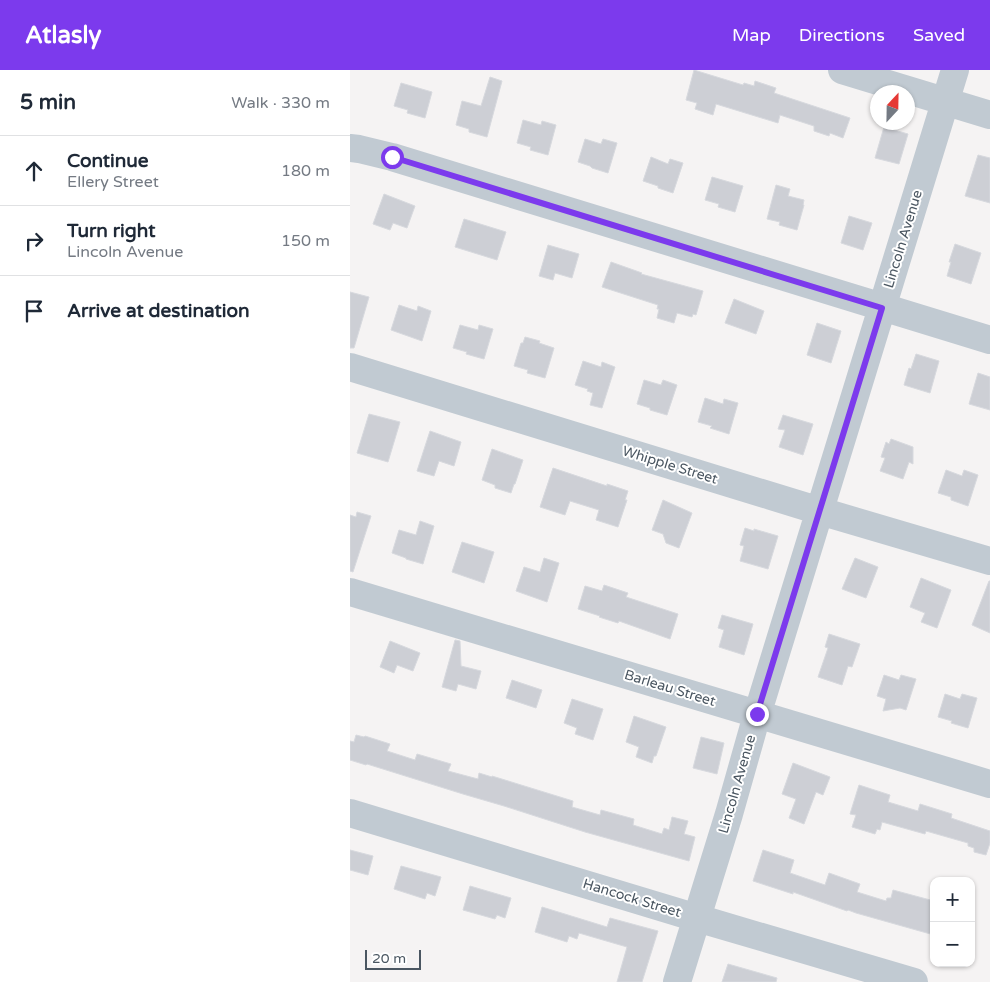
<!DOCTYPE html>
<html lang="en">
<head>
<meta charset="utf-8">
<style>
	body { margin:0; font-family:"Varela Round",sans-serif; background:#f2f2f3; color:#1f2937 }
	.controls { position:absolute; right:15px; bottom:15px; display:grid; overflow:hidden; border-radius:10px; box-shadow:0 1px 4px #0004 }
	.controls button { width:45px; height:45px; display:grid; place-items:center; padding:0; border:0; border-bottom:1px solid #e0e1e3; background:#fff; color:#1f2937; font:25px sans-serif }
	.compass { position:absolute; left:520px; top:15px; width:45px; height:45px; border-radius:50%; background:#fff; box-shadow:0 1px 4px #0004; rotate:22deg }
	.scale { position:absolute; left:15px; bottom:12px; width:56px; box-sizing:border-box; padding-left:5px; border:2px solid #4a5661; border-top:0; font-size:14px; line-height:18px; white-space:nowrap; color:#4a5661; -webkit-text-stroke:4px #fff; paint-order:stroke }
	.stop { position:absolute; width:15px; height:15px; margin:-11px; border:4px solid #7c3aed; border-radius:50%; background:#fff }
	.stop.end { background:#7c3aed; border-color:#fff; box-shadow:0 1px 5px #0008 }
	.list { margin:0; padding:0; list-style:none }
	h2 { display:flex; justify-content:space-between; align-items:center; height:65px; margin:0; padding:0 20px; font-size:21px }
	h2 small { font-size:16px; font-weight:400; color:#747a83 }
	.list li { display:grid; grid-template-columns:32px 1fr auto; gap:15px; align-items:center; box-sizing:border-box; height:70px; padding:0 20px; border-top:1px solid #e0e1e3 }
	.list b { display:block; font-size:19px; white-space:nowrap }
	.list p { margin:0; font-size:16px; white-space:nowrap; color:#747a83 }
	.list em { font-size:16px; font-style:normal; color:#747a83 }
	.icon { flex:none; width:28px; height:28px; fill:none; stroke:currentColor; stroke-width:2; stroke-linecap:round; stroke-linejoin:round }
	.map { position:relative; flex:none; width:640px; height:912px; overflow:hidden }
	header { display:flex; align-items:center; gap:30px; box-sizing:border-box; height:70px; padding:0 25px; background:#7c3aed; color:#fff }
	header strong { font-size:24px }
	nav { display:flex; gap:28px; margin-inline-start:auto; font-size:18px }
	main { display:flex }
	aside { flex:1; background:#fff }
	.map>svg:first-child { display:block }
	.building { fill:#cdcfd5; stroke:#d7d9de }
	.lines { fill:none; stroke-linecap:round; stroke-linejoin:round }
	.minor { stroke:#c1cad2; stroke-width:28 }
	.route { stroke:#7c3aed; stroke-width:6 }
	.labels { text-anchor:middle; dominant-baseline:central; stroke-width:4; stroke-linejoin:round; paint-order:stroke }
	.street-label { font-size:14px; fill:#4a5661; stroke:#fff }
</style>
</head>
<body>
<header>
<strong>Atlasly</strong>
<nav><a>Map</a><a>Directions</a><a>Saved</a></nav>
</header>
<main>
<aside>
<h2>5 min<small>Walk · 330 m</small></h2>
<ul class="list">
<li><svg class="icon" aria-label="ahead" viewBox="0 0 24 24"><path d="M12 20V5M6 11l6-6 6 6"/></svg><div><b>Continue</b><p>Ellery Street</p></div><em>180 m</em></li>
<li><svg class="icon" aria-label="right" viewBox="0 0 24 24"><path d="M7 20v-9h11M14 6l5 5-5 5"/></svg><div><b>Turn right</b><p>Lincoln Avenue</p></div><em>150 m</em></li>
<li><svg class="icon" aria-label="arrive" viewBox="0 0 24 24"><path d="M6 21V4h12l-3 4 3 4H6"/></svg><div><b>Arrive at destination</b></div></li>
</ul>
</aside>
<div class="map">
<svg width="640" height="912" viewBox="0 0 640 912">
	<rect width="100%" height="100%" fill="#f5f3f3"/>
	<!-- building -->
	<path class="building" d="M 344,0 L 393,15 L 394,13 L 404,16 L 405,11 L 426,18 L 424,23 L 500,48 L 493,68 L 480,63 L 479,66 L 464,61 L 464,56 L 430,45 L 428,53 L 366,34 L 363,45 L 345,39 L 347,33 L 336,30 Z
		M 140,7 L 152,11 L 137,67 L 119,62 L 119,59 L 106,55 L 112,31 L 131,36 Z
		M 51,13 L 82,22 L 75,48 L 57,43 L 58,40 L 44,36 Z
		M 173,50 L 191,55 L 192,51 L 206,55 L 198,85 L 180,80 L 181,77 L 167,73 Z
		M 534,57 L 558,64 L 549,94 L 525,88 Z
		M 235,69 L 251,74 L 253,69 L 267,73 L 258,103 L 242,98 L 240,96 L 228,92 Z
		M 628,85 L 640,88 L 640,133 L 615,126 Z
		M 301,87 L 318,94 L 320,89 L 333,93 L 323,123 L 308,118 L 308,116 L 293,111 Z
		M 362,107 L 393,116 L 385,142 L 368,137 L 369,134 L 355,130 Z
		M 426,115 L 440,119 L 438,126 L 454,130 L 453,135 L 454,135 L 447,160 L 429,155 L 430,152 L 417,149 Z
		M 34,124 L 65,136 L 57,158 L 43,153 L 40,160 L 23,154 Z
		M 499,146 L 522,153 L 513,180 L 491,173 Z
		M 114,149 L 156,162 L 147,190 L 105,177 Z
		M 605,174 L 631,183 L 621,214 L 597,206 L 601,192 L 599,192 Z
		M 198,175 L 229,184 L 222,208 L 205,203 L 203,210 L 189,206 Z
		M 261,192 L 292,203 L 291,204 L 353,221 L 346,245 L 343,244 L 342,247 L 327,243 L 324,253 L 307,248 L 309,239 L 307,239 L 308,235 L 252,217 Z
		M 0,222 L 19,227 L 4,278 L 0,278 Z
		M 384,229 L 414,241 L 406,264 L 375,253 Z
		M 49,235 L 67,241 L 68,236 L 81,241 L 72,271 L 41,260 Z
		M 467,253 L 491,261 L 481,293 L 457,285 Z
		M 110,255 L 128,260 L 129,255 L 143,259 L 134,289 L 116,284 L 117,282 L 103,278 Z
		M 175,267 L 190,271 L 189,273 L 204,278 L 195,308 L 177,303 L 178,300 L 164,296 L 171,273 L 173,273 Z
		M 566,284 L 589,291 L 580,323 L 554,315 L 559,298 L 561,299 Z
		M 233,291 L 251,297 L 252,292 L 265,297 L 252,338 L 240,335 L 243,323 L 237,321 L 238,319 L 225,315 Z
		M 628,303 L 640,307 L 640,340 L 619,334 Z
		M 294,310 L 311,315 L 313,310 L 327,315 L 317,345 L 300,340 L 300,338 L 287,334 Z
		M 355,328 L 373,334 L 374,329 L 388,333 L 379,364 L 360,358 L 362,356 L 348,352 Z
		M 19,344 L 50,352 L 38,392 L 7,383 Z
		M 433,345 L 463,354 L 453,385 L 429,377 L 435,360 L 428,359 Z
		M 80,361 L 111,372 L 104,396 L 89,391 L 84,406 L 67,401 Z
		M 541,369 L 563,377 L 563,394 L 559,392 L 553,409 L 530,401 L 535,388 L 531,387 L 536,372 L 539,374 Z
		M 142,379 L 173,390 L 165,414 L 164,414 L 161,423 L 145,418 L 145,415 L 132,410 Z
		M 203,398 L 257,416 L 257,414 L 278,421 L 275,430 L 277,430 L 268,457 L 246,450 L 249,440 L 220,431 L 215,445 L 190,437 Z
		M 596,400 L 612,406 L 614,400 L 628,405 L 618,436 L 601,430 L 601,427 L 588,423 Z
		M 313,430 L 342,443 L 329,478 L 316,473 L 313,464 L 302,460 Z
		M 7,442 L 21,446 L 3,502 L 0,501 L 0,445 L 6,447 Z
		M 70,451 L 84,456 L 73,494 L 56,489 L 56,488 L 42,483 L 49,460 L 66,465 Z
		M 395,458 L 404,461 L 404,459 L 428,466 L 418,499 L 390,491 L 394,476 L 390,475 Z
		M 112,472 L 144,482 L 134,513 L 102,502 Z
		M 194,488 L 209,493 L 197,532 L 166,521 L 174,497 L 190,502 Z
		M 505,488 L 528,497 L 516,528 L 492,519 Z
		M 571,508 L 601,520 L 587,558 L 571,552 L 575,543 L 560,537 Z
		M 639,511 L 640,511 L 640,563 L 622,555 Z
		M 254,515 L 278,523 L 276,527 L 328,544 L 320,569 L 269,551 L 268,553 L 249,547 L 250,546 L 228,539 L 235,516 L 252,521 Z
		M 372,545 L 403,554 L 394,585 L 369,577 L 374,560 L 368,558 Z
		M 479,564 L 510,574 L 502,597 L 498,596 L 492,615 L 468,607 L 478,578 L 475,577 Z
		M 105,570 L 110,571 L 111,596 L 131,601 L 126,619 L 108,614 L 106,621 L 92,617 Z
		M 40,571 L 70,583 L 63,601 L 47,595 L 44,603 L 30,597 Z
		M 534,605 L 549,610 L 551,605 L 566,609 L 556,640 L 550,638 L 533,641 L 536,629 L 527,626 Z
		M 162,610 L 192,620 L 186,638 L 156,628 Z
		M 595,624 L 610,629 L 612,624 L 627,628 L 618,658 L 601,653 L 602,651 L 588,647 Z
		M 222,629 L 253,639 L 243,670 L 225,664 L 227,658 L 214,653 Z
		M 284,646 L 316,657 L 306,686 L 304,686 L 302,693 L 286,687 L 289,677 L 276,672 Z
		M 6,665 L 14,667 L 15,666 L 40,674 L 37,681 L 65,690 L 67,684 L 101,694 L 98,701 L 128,709 L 129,703 L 142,707 L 142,706 L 223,731 L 222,737 L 250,745 L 251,740 L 284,749 L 283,755 L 312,764 L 314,758 L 319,760 L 322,747 L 338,751 L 334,764 L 345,767 L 339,791 L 235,762 L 154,736 L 113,724 L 17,694 L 16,695 L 0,690 L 0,671 L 4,672 Z
		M 351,667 L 374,673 L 367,704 L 343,698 Z
		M 443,693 L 480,707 L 473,725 L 466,722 L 454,754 L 439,748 L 446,729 L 432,724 Z
		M 509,715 L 540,725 L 538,732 L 568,741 L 570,734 L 602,744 L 601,748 L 640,761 L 640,773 L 636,785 L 624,782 L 624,778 L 618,776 L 618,773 L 576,761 L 575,764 L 532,752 L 530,760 L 527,759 L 525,764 L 502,757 L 506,745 L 500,744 Z
		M 0,780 L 23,786 L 18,805 L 0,800 Z
		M 413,780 L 444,790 L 440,803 L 475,815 L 479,803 L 510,814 L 507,822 L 536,831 L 537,828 L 541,828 L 543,820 L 584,831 L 584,865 L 506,843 L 498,840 L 497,841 L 443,822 L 443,824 L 403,811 Z
		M 51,796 L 91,807 L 85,826 L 77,823 L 75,829 L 44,819 Z
		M 120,816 L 161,828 L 155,848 L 147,845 L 145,849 L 113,840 Z
		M 192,837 L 257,857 L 260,848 L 308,861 L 292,912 L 267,912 L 277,877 L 229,863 L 227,869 L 219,866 L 217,872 L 185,862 Z
		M 378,894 L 427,908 L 426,912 L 372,912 Z"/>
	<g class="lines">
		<!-- minor -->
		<path class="minor" d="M 492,0 L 640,45
			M 0,78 L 9,79 L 42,87 L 640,270
			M 0,297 L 470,441 L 640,491
			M 0,522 L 640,714
			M 0,743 L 347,848 L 564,912
			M 327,912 L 379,744 L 407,645 L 605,0"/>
	</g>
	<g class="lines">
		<!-- route -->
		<path class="route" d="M 42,87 L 532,238 L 407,644"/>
	</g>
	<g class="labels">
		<!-- street labels -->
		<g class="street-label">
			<text transform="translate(553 169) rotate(-73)">Lincoln Avenue</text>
			<text transform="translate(320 395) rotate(17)">Whipple Street</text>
			<text transform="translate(320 618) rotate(17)">Barleau Street</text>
			<text transform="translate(387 714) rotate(-74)">Lincoln Avenue</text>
			<text transform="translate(282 828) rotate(17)">Hancock Street</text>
		</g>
	</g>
</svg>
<div class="controls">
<button>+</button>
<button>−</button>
</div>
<svg class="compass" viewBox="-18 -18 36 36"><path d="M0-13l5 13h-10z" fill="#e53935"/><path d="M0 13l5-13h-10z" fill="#747a83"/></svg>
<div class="scale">20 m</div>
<div class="stop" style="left:42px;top:87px"></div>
<div class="stop end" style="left:407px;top:644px"></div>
</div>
</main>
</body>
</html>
